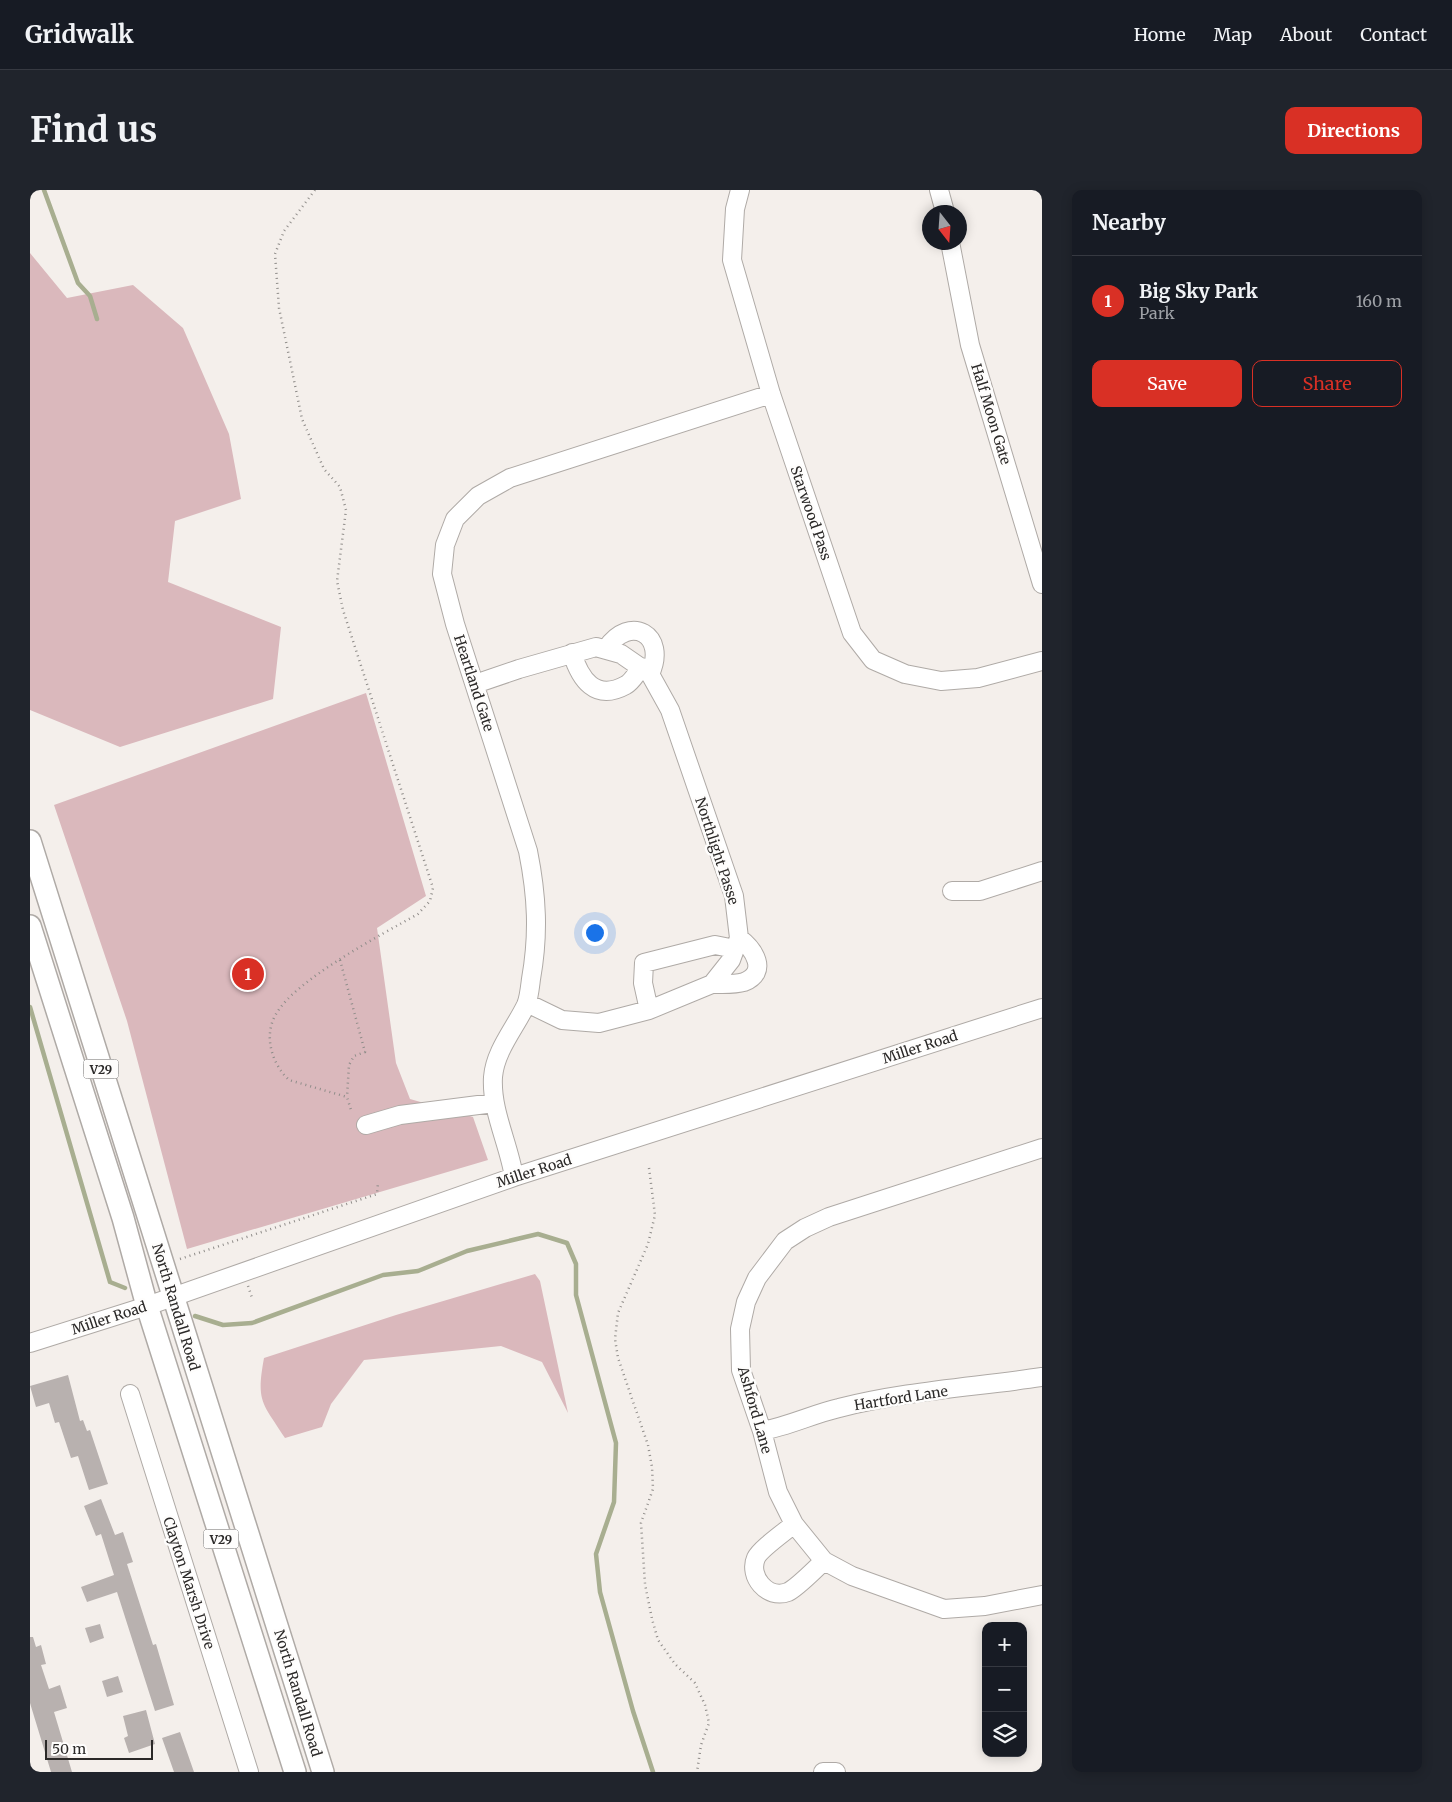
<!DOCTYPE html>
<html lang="en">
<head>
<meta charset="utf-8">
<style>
	body { margin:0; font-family:Merriweather,serif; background:#20242c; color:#f1f3f6 }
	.controls { position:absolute; right:15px; bottom:15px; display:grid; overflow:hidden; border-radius:10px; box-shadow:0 2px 12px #0003 }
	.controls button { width:45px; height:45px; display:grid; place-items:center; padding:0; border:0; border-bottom:1px solid #363941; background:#171b24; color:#f1f3f6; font:25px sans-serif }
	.compass { position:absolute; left:892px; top:15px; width:45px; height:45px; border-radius:50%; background:#171b24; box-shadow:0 2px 12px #0003; rotate:163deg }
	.scale { position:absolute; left:15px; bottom:12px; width:108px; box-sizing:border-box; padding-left:5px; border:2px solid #2b2928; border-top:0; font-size:14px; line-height:18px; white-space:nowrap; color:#2b2928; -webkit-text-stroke:4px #fefdfc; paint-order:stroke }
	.you { position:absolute; left:564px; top:742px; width:18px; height:18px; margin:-12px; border:4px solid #fff; border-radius:50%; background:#1a73e8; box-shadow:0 0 0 8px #1a73e833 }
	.badge { display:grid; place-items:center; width:32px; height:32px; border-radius:50%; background:#d93025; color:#fff; font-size:16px; font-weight:700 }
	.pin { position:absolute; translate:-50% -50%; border:2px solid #fff; box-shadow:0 1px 5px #0006 }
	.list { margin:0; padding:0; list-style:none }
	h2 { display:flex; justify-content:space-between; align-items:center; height:65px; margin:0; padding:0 20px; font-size:21px }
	h2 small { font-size:16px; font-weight:400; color:#9ea1a6 }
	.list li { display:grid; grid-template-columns:32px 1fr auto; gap:15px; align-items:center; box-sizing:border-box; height:90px; padding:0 20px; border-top:1px solid #363941 }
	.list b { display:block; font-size:19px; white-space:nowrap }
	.list p { margin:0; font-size:16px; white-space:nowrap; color:#9ea1a6 }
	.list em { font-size:16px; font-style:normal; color:#9ea1a6 }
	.actions { display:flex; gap:10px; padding:15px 20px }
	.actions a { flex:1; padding:11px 0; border:1px solid #d93025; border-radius:10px; text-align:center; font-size:18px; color:#d93025 }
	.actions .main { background:#d93025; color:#fff }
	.icon { flex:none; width:28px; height:28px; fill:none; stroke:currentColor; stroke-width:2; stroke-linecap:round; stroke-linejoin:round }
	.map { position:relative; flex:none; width:1012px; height:1582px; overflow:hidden; border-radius:10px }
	header { display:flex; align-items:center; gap:30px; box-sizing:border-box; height:70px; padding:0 25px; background:#171b24; border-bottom:1px solid #363941 }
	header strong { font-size:24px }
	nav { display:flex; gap:28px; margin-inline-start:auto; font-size:18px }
	.intro { display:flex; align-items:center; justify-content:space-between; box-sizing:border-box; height:120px; padding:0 30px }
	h1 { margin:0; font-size:35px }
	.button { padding:12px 22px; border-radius:10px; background:#d93025; color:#fff; font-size:18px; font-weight:700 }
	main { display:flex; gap:30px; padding:0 30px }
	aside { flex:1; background:#171b24; border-radius:10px; box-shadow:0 2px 12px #0003 }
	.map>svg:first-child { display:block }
	.green { fill:#dab8bc }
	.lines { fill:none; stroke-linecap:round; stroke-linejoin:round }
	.stream { stroke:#a8ae90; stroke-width:4.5 }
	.building { fill:#b8b1af }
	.minor-casing { stroke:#afaaa6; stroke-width:20 }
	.major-casing { stroke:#afaaa6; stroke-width:24 }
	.path { stroke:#908d8a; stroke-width:2.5; stroke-dasharray:1 4; stroke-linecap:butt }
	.minor { stroke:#fff; stroke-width:18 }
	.major { stroke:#fff; stroke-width:21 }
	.labels { text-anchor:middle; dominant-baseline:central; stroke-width:5; stroke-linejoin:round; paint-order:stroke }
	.shield { fill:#fefdfc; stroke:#6a6968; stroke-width:1 }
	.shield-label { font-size:12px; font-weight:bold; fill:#2b2928 }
	.street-label { font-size:14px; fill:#2b2928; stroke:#fefdfc }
</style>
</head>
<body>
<header>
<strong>Gridwalk</strong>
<nav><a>Home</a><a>Map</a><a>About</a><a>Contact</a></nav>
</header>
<div class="intro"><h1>Find us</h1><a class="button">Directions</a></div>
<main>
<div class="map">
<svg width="1012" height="1582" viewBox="0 0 1012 1582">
	<rect width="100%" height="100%" fill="#f4efeb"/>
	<!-- green -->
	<path class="green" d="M 0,63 L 37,108 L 103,95 L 153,138 L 199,244 L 211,309 L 145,331 L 138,392 L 251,437 L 243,509 L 90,557 L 0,520 Z
		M 336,503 L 396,706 L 347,738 L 366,873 L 380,909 L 443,927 L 458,970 L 157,1059 L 97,831 L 24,615 Z
		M 505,1084 L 510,1091 L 538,1223 L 512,1172 L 471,1156 L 334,1170 L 301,1214 L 292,1237 L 255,1248 C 232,1212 226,1212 234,1168 L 366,1125 Z"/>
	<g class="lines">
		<!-- stream -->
		<path class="stream" d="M 14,0 L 48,93 L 60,106 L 67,129
			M 0,817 L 80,1092 L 95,1098
			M 165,1126 L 193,1135 L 222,1133 L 353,1085 L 388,1081 L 437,1061 L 508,1044 L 537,1053 L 546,1074 L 546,1105 L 586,1253 L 584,1312 L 566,1364 L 570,1402 L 603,1521 L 623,1582"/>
	</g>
	<!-- building -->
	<path class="building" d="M 38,1185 L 50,1231 L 53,1230 L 57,1241 L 60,1240 L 78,1294 L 59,1300 L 48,1266 L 41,1268 L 29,1232 L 25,1233 L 19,1213 L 6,1217 L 0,1196 Z
		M 71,1309 L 85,1345 L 93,1342 L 103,1372 L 97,1374 L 123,1455 L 126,1454 L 144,1515 L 125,1521 L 87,1402 L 57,1412 L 51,1397 L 84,1385 L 71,1344 L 66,1346 L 54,1316 Z
		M 70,1434 L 74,1448 L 60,1453 L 55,1438 Z
		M 0,1447 L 3,1447 L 6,1457 L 11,1455 L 16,1474 L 11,1475 L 19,1499 L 30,1495 L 37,1518 L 24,1522 L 42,1582 L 21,1582 L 0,1513 Z
		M 88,1486 L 93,1502 L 77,1507 L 72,1491 Z
		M 116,1520 L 125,1554 L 99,1563 L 94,1548 L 98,1546 L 93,1526 Z
		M 150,1542 L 164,1582 L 144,1582 L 132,1548 Z"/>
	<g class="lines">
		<defs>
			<path id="minor" d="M 710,0 L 705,19 L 702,70 L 741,204 L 822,443 L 843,470 L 875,484 L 911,491 L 948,488 L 1012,471
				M 909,0 L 915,22
				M 920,52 L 940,155 L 1012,394
				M 542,463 C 550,489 565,512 596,495 C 602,492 607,482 612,477
				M 445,494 L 489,479 L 566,457 L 591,464 L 620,484
				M 922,701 L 950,701 L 1012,681
				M 682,794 C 692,794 704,795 714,792 C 739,782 724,759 709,748
				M 497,813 L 532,830 L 569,833 L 619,820 L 682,794 L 701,770 L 709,748 L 704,706 L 640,520 L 620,484 C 638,445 600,423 576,459
				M 619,820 L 613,793 L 614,773 L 685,755 L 705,759
				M 336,935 L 370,925 L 464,913
				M 1012,958 L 799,1027 L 775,1038 L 755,1051 L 727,1088 L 716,1112 L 710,1139 L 711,1180 L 732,1241 L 748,1302 L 764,1334 L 794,1371 L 822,1386 L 914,1419 L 955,1416 L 1012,1405
				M 484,987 C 479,954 461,921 463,887 C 465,861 485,838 496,815 C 499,808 500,797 501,789 C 509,744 507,706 498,661 L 425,434 L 412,384 L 415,355 L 425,329 L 448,306 L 480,288 L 741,204
				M 0,1153 L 117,1116 L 484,987 L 1012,818
				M 100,1204 L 219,1582
				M 732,1241 C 759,1236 783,1224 809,1218 C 875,1201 945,1197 1012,1187
				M 764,1334 C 756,1341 730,1359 726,1368 C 718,1386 737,1410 758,1402 C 768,1397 785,1379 794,1371
				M 793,1582 L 806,1582"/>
			<path id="major" d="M 0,651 L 293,1582
				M 0,736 L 93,1028 L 117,1116 L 265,1582"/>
		</defs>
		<!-- minor casing -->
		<use href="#minor" class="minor-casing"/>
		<!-- major casing -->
		<use href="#major" class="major-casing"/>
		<!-- path -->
		<path class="path" d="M 285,0 L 254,41 L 245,64 L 249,118 L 272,229 L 294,279 L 310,297 L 316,320 L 307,391 L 313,420 L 403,698 L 400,711 L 388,724 C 351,745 266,789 246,824 C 233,846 242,874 259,890 L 317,907 L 321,920
			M 310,770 L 335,862 L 324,866 L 319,875 L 317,907
			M 619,978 L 625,1025 L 618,1054 L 588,1123 L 585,1149 L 588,1168 L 618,1255 L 622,1277 L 623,1299 L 611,1333 L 615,1394 L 622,1429 L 628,1450 L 645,1474 L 665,1493 L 675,1515 L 679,1533 L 671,1555 L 667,1582
			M 150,1069 L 347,1004 L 348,993
			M 218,1096 L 222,1108"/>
		<!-- minor -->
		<use href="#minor" class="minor"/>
		<!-- major -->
		<use href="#major" class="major"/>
	</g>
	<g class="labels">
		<!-- shield labels -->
		<g class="shield">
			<rect x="53.5" y="869.5" width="35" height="19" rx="4"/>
			<rect x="173.5" y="1339.5" width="35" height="19" rx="4"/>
		</g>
		<g class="shield-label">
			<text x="71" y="879">V29</text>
			<text x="191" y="1349">V29</text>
		</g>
		<!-- street labels -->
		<g class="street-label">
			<text transform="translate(961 224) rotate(73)">Half Moon Gate</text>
			<text transform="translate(781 323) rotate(71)">Starwood Pass</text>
			<text transform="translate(444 493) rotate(72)">Heartland Gate</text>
			<text transform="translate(687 661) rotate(72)">Northlight Passe</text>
			<text transform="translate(890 857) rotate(-18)">Miller Road</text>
			<text transform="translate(504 981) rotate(-18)">Miller Road</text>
			<text transform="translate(146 1117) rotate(73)">North Randall Road</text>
			<text transform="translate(79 1128) rotate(-18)">Miller Road</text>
			<text transform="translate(871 1208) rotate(-9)">Hartford Lane</text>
			<text transform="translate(725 1220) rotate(74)">Ashford Lane</text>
			<text transform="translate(159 1393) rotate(72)">Clayton Marsh Drive</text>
			<text transform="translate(268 1503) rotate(73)">North Randall Road</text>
		</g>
	</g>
</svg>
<div class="controls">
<button>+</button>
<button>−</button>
<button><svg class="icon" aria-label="layers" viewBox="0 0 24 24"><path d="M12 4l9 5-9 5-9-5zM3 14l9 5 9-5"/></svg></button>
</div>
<svg class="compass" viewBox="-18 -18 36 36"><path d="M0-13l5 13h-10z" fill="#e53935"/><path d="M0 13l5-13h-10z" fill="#9ea1a6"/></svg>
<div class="scale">50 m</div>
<div class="you"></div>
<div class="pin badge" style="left:218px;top:784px">1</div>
</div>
<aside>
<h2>Nearby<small></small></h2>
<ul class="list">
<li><span class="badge">1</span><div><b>Big Sky Park</b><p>Park</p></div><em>160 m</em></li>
</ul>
<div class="actions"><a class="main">Save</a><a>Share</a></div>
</aside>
</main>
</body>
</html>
